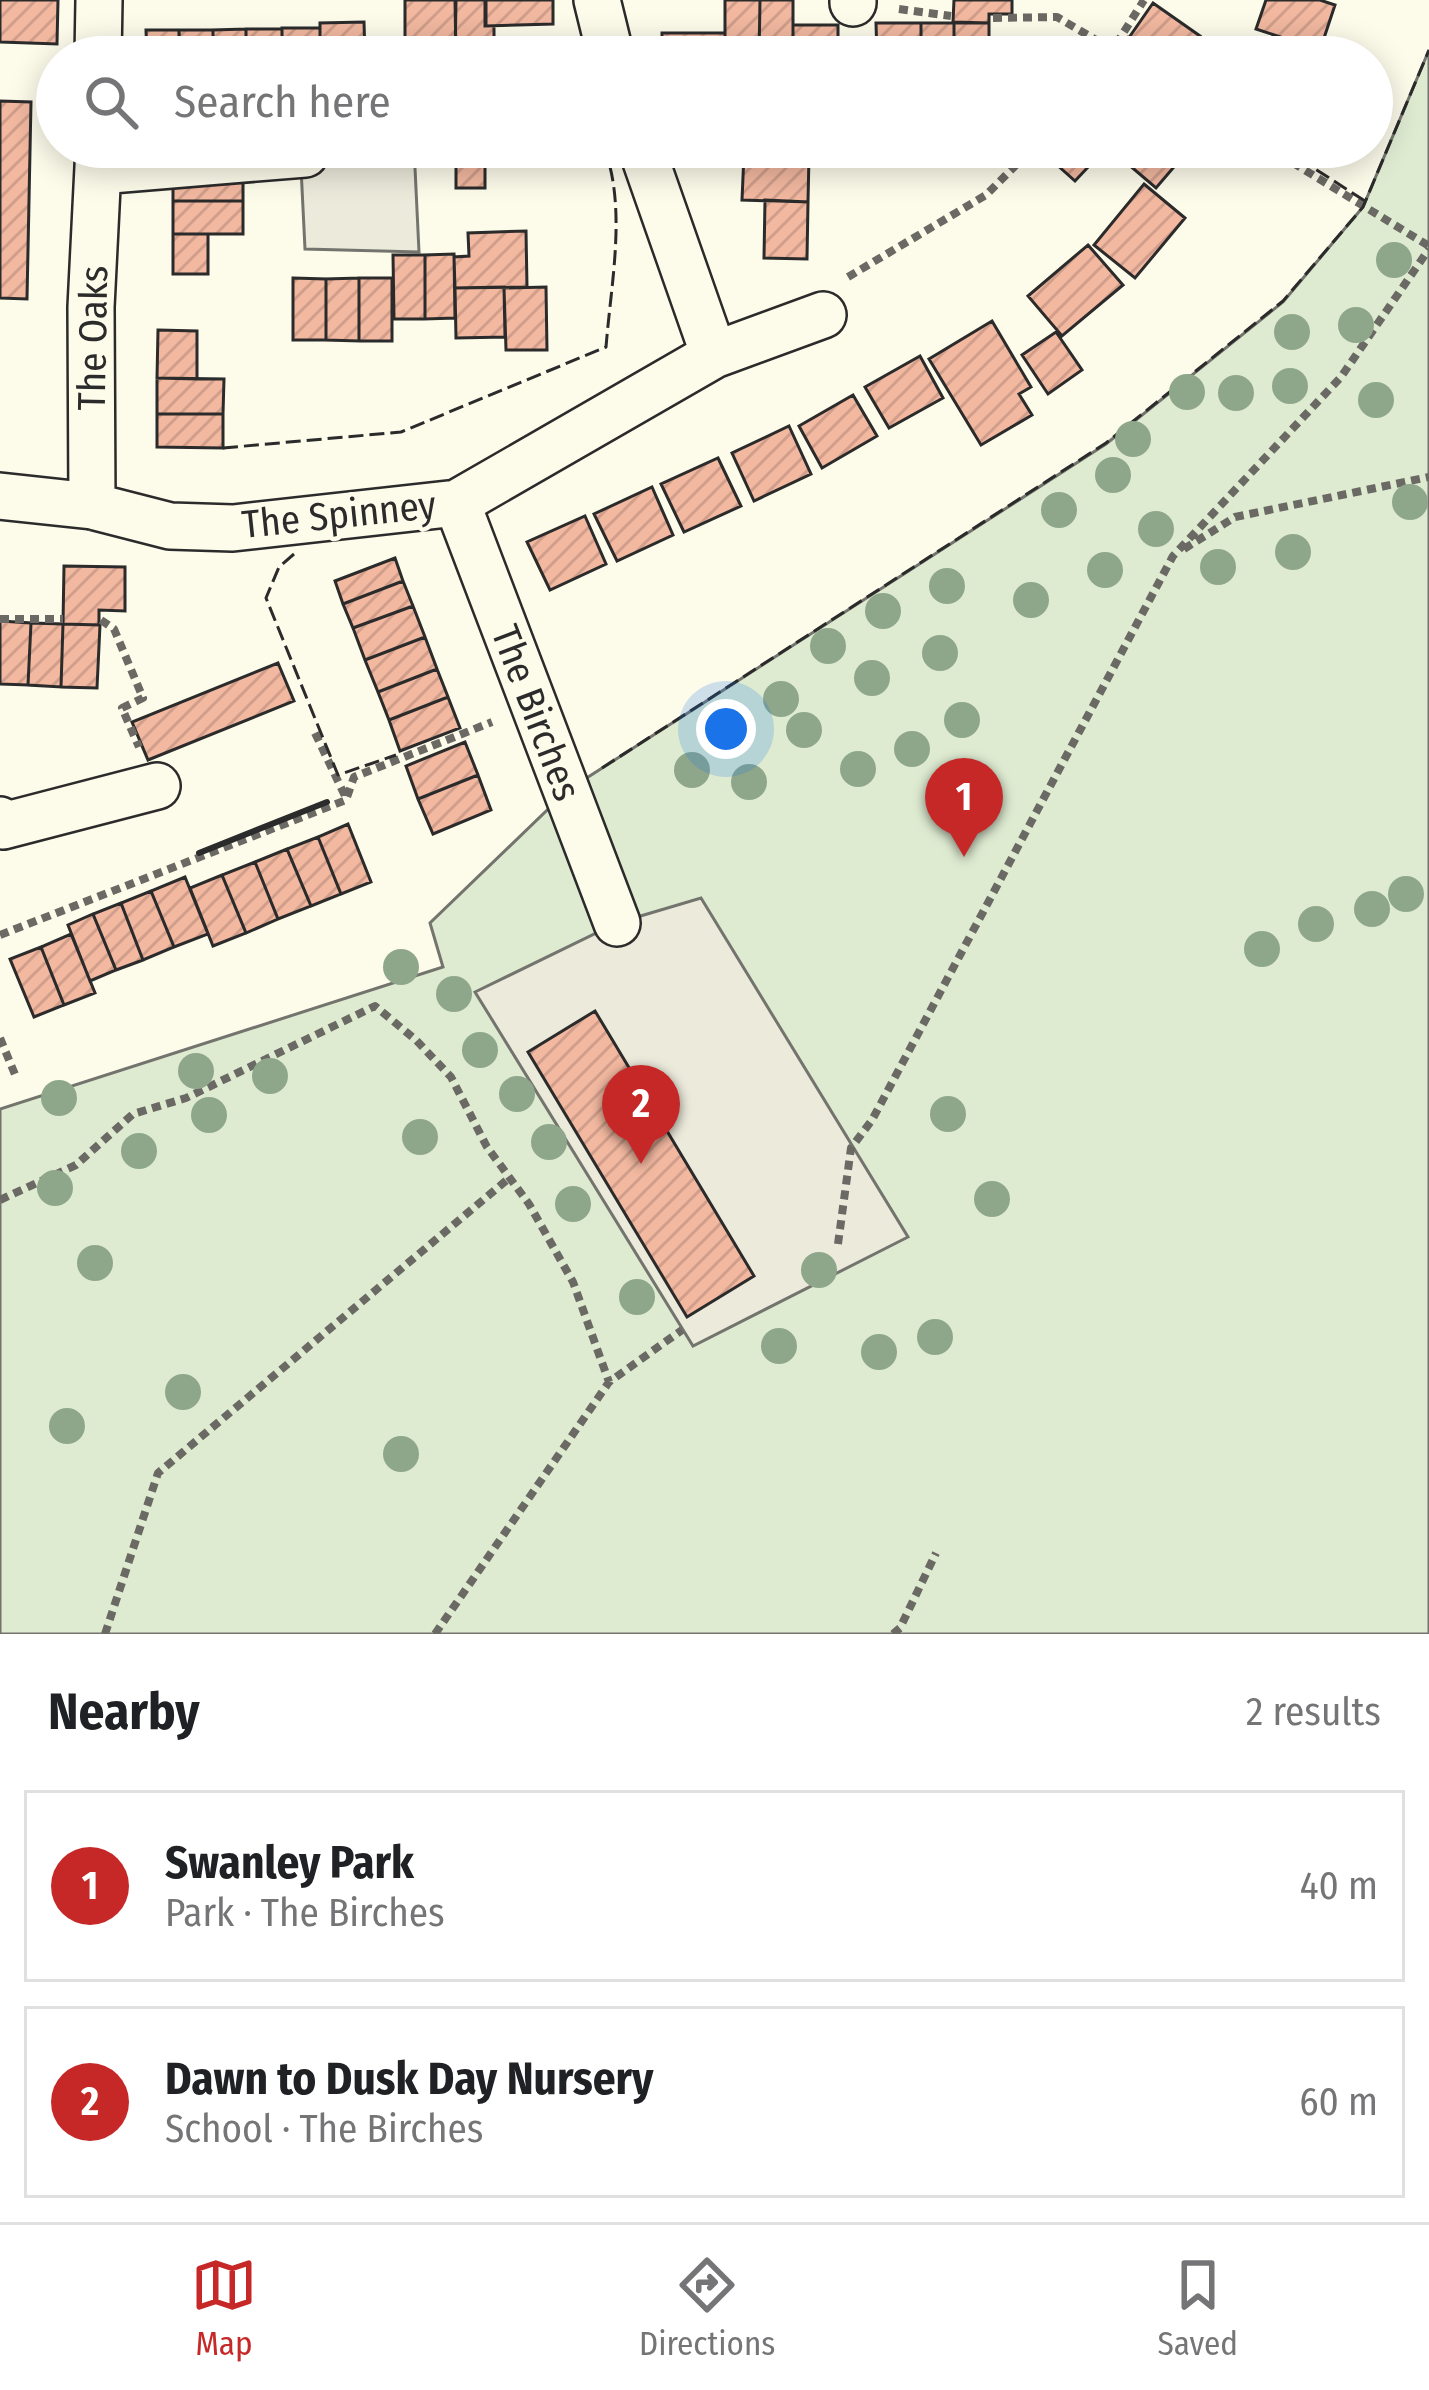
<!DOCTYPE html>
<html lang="en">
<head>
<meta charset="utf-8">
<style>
	body { margin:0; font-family:"Fira Sans Condensed",sans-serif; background:#f6f6f6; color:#202124 }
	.you { position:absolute; left:726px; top:729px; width:42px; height:42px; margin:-30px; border:9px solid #fff; border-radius:50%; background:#1a73e8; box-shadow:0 0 0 18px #1a73e833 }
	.badge { display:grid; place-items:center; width:78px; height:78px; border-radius:50%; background:#c62828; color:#fff; font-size:39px; font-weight:700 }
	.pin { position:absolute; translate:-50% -99px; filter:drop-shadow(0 3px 6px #0008) }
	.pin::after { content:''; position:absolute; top:63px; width:42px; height:36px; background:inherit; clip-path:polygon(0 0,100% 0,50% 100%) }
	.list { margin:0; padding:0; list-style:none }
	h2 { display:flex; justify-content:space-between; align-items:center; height:156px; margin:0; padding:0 48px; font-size:51px }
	h2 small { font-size:39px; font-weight:400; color:#757577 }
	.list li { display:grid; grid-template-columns:78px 1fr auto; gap:36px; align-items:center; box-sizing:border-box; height:192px; margin:0 24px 24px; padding:0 24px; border:3px solid #e0e0e0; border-radius:0px }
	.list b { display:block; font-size:45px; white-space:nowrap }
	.list p { margin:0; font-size:39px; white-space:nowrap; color:#757577 }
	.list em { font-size:39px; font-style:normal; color:#757577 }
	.icon { flex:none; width:66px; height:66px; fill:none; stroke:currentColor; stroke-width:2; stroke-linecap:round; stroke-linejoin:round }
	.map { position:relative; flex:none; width:1429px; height:1634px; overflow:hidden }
	.search { position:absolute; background:#fff; box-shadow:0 6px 30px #0003; left:36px; right:36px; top:36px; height:132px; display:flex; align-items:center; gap:30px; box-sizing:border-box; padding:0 42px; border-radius:66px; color:#757577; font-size:45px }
	.sheet { height:588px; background:#fff }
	nav { display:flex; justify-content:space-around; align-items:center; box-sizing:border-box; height:168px; border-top:3px solid #e0e0e0; background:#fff; font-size:33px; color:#757577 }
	nav a { display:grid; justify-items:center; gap:6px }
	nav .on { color:#c62828 }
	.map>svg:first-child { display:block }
	.green { fill:#deebd1; stroke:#74746e; stroke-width:3 }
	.parking { fill:#eceadb; stroke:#74746e; stroke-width:3 }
	.building { fill:url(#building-hatch); stroke:#2b2b2b; stroke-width:3 }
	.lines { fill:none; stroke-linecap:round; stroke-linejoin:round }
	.minor-casing { stroke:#2b2b2b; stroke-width:50 }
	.path { stroke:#6a6964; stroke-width:8; stroke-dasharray:9 6; stroke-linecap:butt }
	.minor { stroke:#fdfbea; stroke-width:45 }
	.fence { stroke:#2b2b2b; stroke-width:3; stroke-dasharray:15 6; stroke-linecap:butt }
	.wall { stroke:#2b2b2b; stroke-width:6 }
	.tree { fill:#8ea78a }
	.labels { text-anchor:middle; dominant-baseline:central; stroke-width:9; stroke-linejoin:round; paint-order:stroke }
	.street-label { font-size:39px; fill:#2b2b2b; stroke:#fdfbea }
</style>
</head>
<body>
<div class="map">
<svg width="1429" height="1634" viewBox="0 0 1429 1634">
	<defs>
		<pattern id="building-hatch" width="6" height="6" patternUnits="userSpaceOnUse" patternTransform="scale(3)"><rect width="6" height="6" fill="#f2b8a0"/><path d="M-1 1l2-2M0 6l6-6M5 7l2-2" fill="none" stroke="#d09e8a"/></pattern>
	</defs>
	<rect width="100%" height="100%" fill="#fdfbea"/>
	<!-- green -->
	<path class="green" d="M 1429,50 L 1429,1634 L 0,1634 L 0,1109 L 443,967 L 430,923 L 568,790 L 1106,444 L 1283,302 L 1363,207 Z"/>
	<!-- parking -->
	<path class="parking" d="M 300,147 L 414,147 L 419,252 L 305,249 Z
		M 701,898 L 908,1237 L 693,1346 L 475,992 L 617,923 Z"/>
	<!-- building -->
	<path class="building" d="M 0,0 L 58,0 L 57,44 L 0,42 Z
		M 405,0 L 455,0 L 456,57 L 405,57 Z
		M 456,0 L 485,0 L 485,26 L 494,26 L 494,57 L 455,57 Z
		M 486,0 L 553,0 L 553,24 L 486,26 Z
		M 725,0 L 760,0 L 759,57 L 725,57 Z
		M 760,0 L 793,0 L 793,56 L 759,57 Z
		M 954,0 L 1012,0 L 1012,14 L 989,14 L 989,23 L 953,22 Z
		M 1266,0 L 1320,0 L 1335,5 L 1320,50 L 1256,29 Z
		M 1153,3 L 1200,36 L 1186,57 L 1154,57 L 1128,39 Z
		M 364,22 L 365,56 L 320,56 L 320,23 Z
		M 876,23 L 921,23 L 921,57 L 877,57 Z
		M 921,23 L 954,23 L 954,57 L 921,57 Z
		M 954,23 L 989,23 L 989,57 L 954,57 Z
		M 793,25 L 838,25 L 838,57 L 793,56 Z
		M 282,28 L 320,28 L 320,57 L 282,57 Z
		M 246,29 L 246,57 L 213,57 L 213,30 Z
		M 246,29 L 282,29 L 282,57 L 246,57 Z
		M 146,30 L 179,30 L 179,57 L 147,57 Z
		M 179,30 L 213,30 L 213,57 L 180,57 Z
		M 662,33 L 725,33 L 725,57 L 662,57 Z
		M 1268,42 L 1289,57 L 1257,57 Z
		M 0,101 L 31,102 L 27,299 L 0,298 Z
		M 456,147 L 493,147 L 493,151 L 485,151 L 485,188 L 456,188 Z
		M 1051,147 L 1103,147 L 1105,149 L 1075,181 L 1045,154 Z
		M 1120,147 L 1191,147 L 1156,188 L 1115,153 Z
		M 744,154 L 809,156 L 808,202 L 742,200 Z
		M 173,173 L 243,173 L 243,201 L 173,201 Z
		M 1144,184 L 1185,218 L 1135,278 L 1094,245 Z
		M 765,200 L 808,202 L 807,259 L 764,258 Z
		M 173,201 L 243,201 L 243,234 L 173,234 Z
		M 526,231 L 527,287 L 455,288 L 454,257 L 469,256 L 468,233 Z
		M 173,234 L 208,234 L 208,274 L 173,274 Z
		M 1088,245 L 1123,285 L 1062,336 L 1028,296 Z
		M 454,254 L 455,318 L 425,319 L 425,255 Z
		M 393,255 L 425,255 L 425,319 L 394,319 Z
		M 293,278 L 326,279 L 326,340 L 293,340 Z
		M 359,278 L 392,278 L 392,341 L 359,341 Z
		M 359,278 L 359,341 L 326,340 L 326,279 Z
		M 504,287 L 505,337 L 456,338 L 455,288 Z
		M 546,287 L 547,350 L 506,350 L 504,288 Z
		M 992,321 L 1031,387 L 1019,394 L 1032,415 L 981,445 L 929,359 Z
		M 158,330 L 197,331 L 197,379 L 157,378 Z
		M 1056,332 L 1082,370 L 1048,394 L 1022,355 Z
		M 920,356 L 943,398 L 889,428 L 865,387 Z
		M 157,378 L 224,379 L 223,414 L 157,414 Z
		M 853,395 L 877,436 L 822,468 L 799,426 Z
		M 157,414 L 223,414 L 223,448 L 157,447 Z
		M 789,426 L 811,474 L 754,501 L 732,453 Z
		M 718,458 L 741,506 L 684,532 L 661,484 Z
		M 652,487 L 673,535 L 617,561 L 594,514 Z
		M 585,516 L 606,564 L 550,590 L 527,542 Z
		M 395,558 L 403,581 L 343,604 L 335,581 Z
		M 64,566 L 125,567 L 125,611 L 99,610 L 99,625 L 63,624 Z
		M 403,581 L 413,606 L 353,628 L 343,604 Z
		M 413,606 L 425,637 L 365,660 L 353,628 Z
		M 0,621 L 31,623 L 28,685 L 0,684 Z
		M 31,623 L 63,624 L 61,687 L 28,685 Z
		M 63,624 L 100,625 L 97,688 L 61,687 Z
		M 425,637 L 437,669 L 378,692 L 365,660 Z
		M 278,663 L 294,701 L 148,760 L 132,722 Z
		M 437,669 L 448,697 L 389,720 L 378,692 Z
		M 448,697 L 460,728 L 400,751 L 389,720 Z
		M 465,742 L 478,775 L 418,799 L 406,766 Z
		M 478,775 L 491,810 L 433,834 L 418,799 Z
		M 348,824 L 371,882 L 341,894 L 318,837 Z
		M 318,837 L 341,894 L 311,906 L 287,849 Z
		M 287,849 L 311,906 L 278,919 L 255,862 Z
		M 255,862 L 278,919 L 246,933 L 222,875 Z
		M 222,875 L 246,933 L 213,946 L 190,888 Z
		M 185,877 L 208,934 L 174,947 L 151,891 Z
		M 151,891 L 174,947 L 143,960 L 121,903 Z
		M 121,903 L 143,960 L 116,970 L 93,914 Z
		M 93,914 L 116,970 L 90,981 L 68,925 Z
		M 71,934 L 95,993 L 64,1005 L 41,947 Z
		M 41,947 L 64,1005 L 34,1017 L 10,959 Z
		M 595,1011 L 754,1276 L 687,1317 L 528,1052 Z"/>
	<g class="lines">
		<defs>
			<path id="minor" d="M 597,0 L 611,57
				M 853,3 L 853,0
				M 98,57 L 99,0
				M 99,171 L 305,154
				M 714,355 L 823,315
				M 0,496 L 92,506 L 170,526 L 233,528 L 457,503 L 714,355 L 641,147
				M 457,503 L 617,923
				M 92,506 L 91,307 L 99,147
				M 0,820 L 3,826 L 157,786"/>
		</defs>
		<!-- minor casing -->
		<use href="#minor" class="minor-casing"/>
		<!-- path -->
		<path class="path" d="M 899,9 L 951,16
			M 993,18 L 1057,17 L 1125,57
			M 1108,57 L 1144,0
			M 1267,147 L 1429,246
			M 848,277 L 986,195 L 1034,147
			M 1184,549 L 1235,517 L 1429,477
			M 0,619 L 63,619
			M 101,620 L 114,629 L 143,698 L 122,708 L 139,747
			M 315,733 L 346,798
			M 0,935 L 346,800 L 354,777 L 492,722
			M 0,1038 L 16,1077
			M 0,1200 L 76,1165 L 133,1114 L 186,1098 L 375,1006 L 416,1040 L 451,1077 L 487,1147 L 529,1204 L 573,1282 L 609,1382
			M 838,1244 L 851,1148 L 872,1120 L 1173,556 L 1341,377 L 1429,249
			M 105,1634 L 158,1473 L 508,1179
			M 435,1634 L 609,1382 L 682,1330
			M 893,1634 L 900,1628 L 936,1553"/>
		<!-- minor -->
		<use href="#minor" class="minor"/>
		<!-- fence -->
		<path class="fence" d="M 1129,36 L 1123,45 L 1141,57
			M 1281,147 L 1365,201
			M 223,448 L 401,432 L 606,347 C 611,283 627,208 604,147
			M 294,554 L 279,567 L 266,598 L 338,775 L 396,755
			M 602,768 L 1106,443 L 1283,301 L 1363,207 L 1429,50"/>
		<!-- wall -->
		<path class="wall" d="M 199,853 L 327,802"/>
	</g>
	<!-- trees -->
	<g class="tree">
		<circle cx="1394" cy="260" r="18"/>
		<circle cx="1356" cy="325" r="18"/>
		<circle cx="1292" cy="332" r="18"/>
		<circle cx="1290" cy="386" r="18"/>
		<circle cx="1187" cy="392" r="18"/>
		<circle cx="1236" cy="393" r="18"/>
		<circle cx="1376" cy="400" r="18"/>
		<circle cx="1133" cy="439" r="18"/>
		<circle cx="1113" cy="475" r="18"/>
		<circle cx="1410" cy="502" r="18"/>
		<circle cx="1059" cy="510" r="18"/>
		<circle cx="1156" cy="529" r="18"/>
		<circle cx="1293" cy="552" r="18"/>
		<circle cx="1218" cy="567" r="18"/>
		<circle cx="1105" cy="570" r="18"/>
		<circle cx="947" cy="586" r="18"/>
		<circle cx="1031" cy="600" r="18"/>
		<circle cx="883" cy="611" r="18"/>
		<circle cx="828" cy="646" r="18"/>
		<circle cx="940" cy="653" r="18"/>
		<circle cx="872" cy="678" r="18"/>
		<circle cx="781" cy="699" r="18"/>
		<circle cx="730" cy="719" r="18"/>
		<circle cx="962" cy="720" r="18"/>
		<circle cx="804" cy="730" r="18"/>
		<circle cx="912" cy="749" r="18"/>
		<circle cx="858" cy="769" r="18"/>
		<circle cx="692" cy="770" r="18"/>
		<circle cx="749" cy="782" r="18"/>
		<circle cx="1406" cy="894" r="18"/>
		<circle cx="1372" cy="909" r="18"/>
		<circle cx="1316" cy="924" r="18"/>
		<circle cx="1262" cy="949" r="18"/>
		<circle cx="401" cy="967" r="18"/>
		<circle cx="454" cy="994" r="18"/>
		<circle cx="480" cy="1050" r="18"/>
		<circle cx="196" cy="1071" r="18"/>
		<circle cx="270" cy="1076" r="18"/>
		<circle cx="517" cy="1094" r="18"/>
		<circle cx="59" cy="1098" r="18"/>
		<circle cx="948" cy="1114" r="18"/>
		<circle cx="209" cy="1115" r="18"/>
		<circle cx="420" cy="1137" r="18"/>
		<circle cx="549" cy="1142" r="18"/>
		<circle cx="139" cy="1151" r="18"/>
		<circle cx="55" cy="1188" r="18"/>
		<circle cx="992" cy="1199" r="18"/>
		<circle cx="573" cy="1204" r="18"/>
		<circle cx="95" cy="1263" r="18"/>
		<circle cx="819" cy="1270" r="18"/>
		<circle cx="637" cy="1297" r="18"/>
		<circle cx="935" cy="1337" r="18"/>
		<circle cx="779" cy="1346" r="18"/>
		<circle cx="879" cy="1352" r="18"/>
		<circle cx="183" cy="1392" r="18"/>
		<circle cx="67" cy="1426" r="18"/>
		<circle cx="401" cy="1454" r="18"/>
	</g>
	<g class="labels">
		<!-- street labels -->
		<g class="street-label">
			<text transform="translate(93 338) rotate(-89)">The Oaks</text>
			<text transform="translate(339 515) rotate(-6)">The Spinney</text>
			<text transform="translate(536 713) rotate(69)">The Birches</text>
		</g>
	</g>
</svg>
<div class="you"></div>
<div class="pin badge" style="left:964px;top:857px">1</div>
<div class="pin badge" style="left:641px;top:1164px">2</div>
<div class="search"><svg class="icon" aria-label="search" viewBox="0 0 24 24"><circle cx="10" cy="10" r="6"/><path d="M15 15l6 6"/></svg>Search here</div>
</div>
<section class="sheet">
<h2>Nearby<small>2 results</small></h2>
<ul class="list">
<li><span class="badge">1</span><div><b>Swanley Park</b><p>Park · The Birches</p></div><em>40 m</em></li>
<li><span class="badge">2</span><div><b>Dawn to Dusk Day Nursery</b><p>School · The Birches</p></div><em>60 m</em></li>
</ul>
</section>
<nav>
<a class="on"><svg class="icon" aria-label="map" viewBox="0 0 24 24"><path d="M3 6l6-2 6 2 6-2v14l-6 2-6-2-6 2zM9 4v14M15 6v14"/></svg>Map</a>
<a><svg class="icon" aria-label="directions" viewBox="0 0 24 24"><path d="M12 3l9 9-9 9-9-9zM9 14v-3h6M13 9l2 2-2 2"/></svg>Directions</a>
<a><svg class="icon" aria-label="saved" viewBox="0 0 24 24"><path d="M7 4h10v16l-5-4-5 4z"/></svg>Saved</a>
</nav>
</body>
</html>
